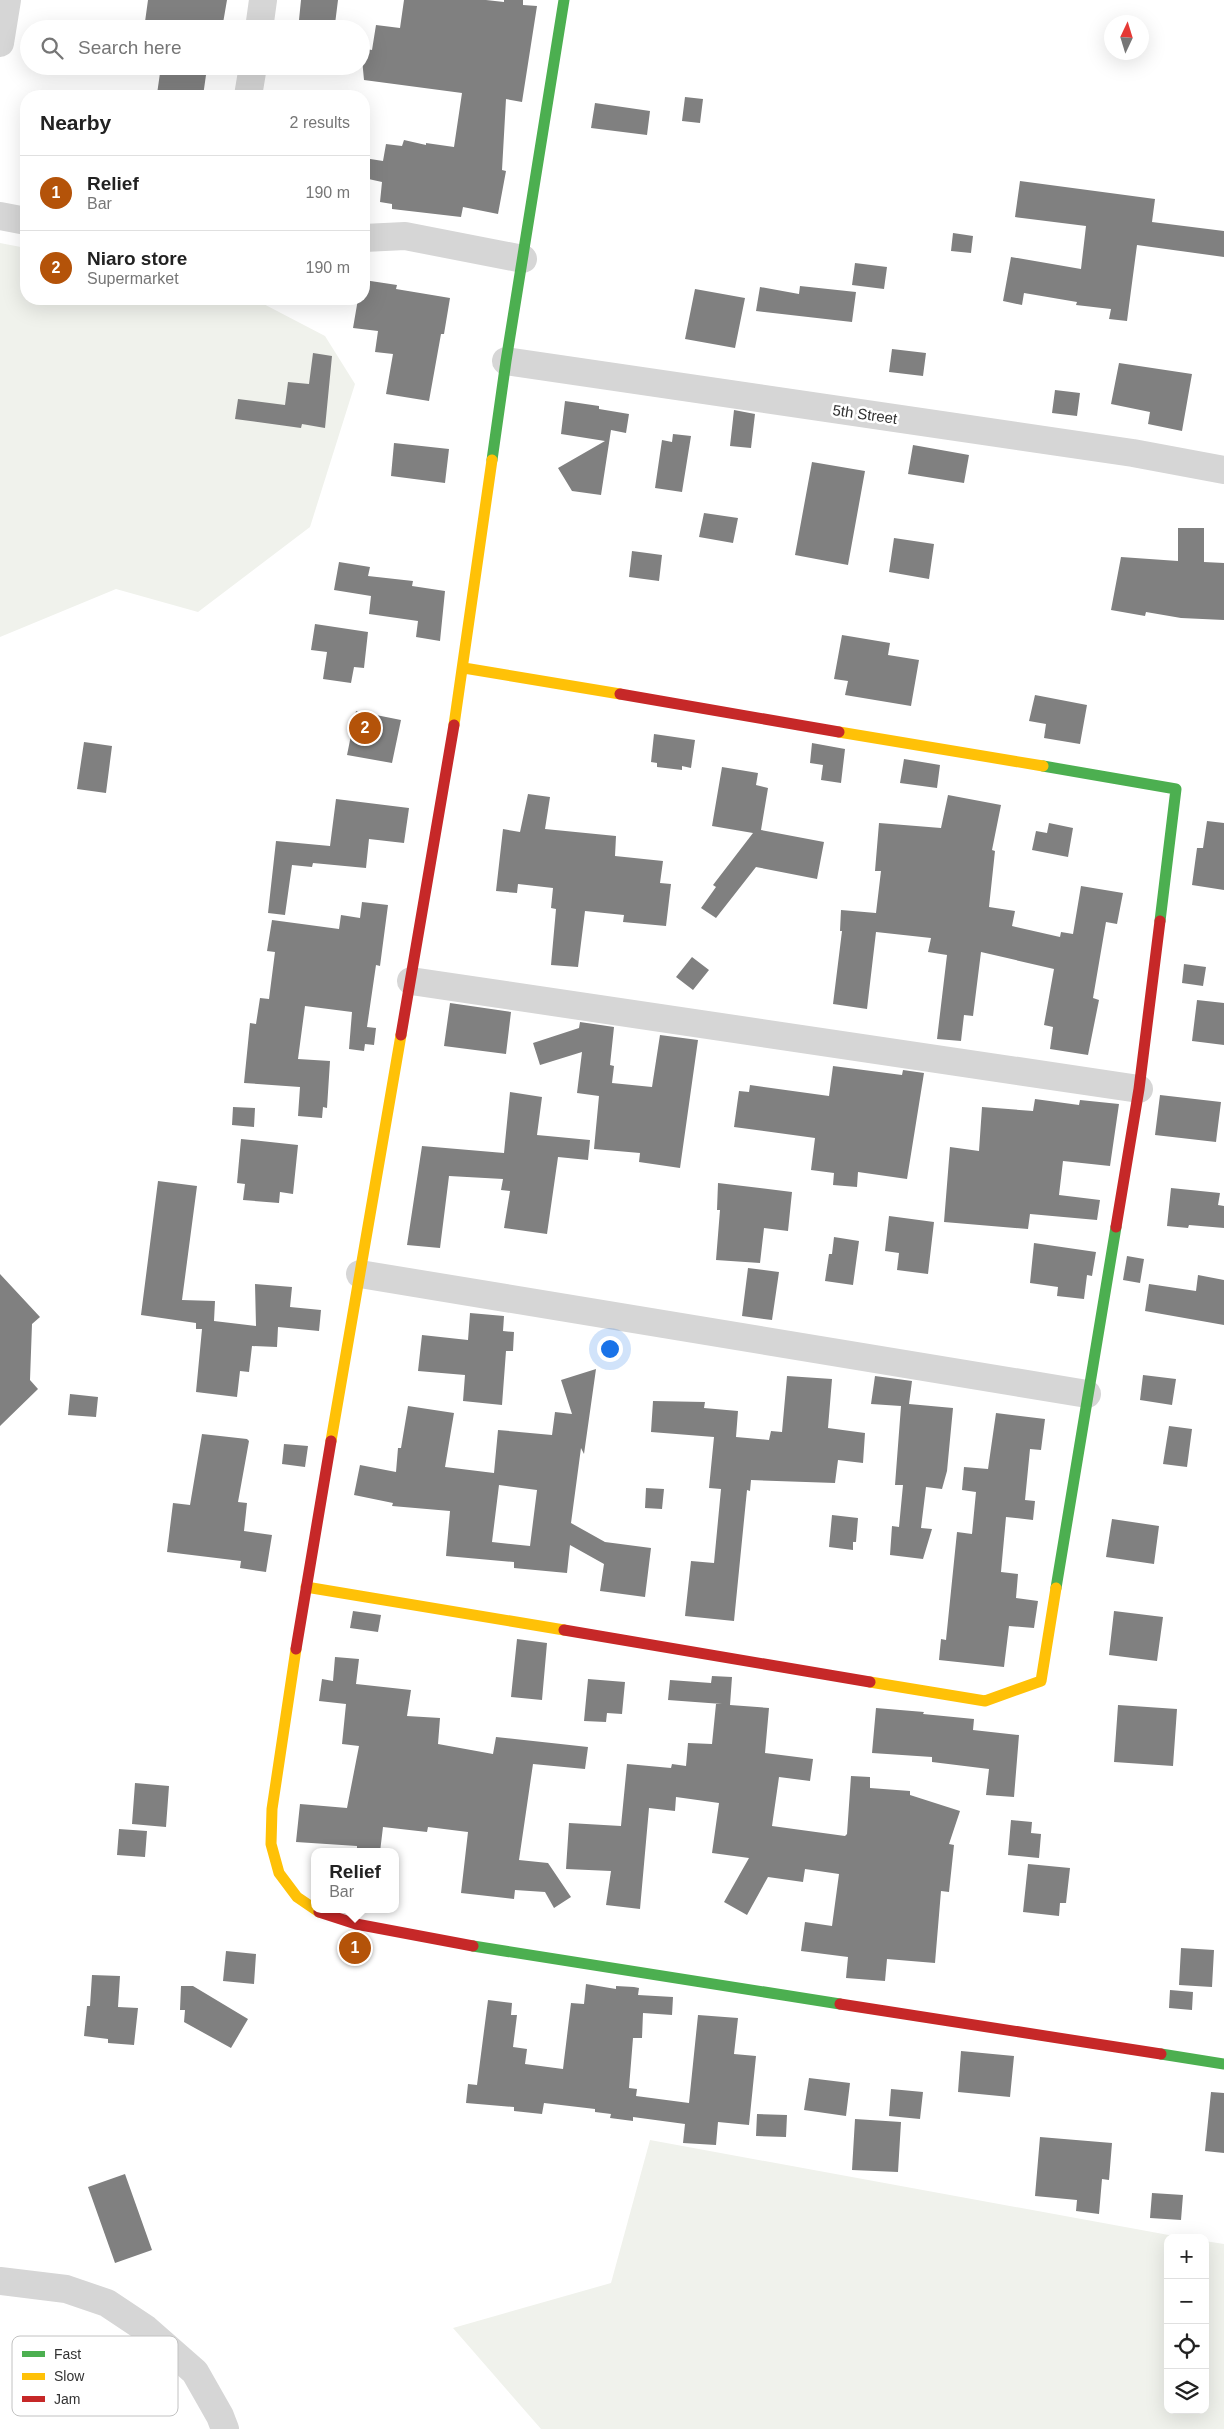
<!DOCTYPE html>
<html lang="en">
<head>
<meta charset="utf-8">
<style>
	body { margin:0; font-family:Helvetica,sans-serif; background:#f6f6f6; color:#222 }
	.controls { position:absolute; right:15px; bottom:15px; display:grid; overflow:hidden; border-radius:10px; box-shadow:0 5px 20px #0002 }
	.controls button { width:45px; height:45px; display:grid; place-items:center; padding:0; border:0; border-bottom:1px solid #e0e0e0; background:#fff; color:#222; font:25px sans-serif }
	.compass { position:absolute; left:1104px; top:15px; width:45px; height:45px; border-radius:50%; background:#fff; box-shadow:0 5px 20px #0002; rotate:4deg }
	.you { position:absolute; left:609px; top:1348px; width:18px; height:18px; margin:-12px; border:4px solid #fff; border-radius:50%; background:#1a73e8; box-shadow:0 0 0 8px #1a73e833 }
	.badge { display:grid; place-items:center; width:32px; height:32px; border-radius:50%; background:#b45309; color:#fff; font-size:16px; font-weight:700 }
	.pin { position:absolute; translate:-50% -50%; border:2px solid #fff; box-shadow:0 1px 5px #0006 }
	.popup { position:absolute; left:311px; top:1848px; width:88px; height:65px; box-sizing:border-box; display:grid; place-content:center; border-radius:10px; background:#fff; filter:drop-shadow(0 1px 4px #0005); font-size:16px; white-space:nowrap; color:#767676 }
	.popup b { font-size:19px; color:#222 }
	.popup::after { content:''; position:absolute; left:50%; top:100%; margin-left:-10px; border:10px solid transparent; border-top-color:#fff }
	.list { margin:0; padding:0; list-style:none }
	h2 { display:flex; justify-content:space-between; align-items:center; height:65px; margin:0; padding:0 20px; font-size:21px }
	h2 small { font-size:16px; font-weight:400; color:#767676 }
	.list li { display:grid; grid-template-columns:32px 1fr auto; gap:15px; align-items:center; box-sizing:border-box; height:75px; padding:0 20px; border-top:1px solid #e0e0e0 }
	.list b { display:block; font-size:19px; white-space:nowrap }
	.list p { margin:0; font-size:16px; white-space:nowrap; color:#767676 }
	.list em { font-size:16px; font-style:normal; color:#767676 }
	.icon { flex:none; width:28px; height:28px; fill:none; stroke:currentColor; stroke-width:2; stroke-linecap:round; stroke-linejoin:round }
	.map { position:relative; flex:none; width:1224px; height:2429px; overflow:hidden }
	.search { position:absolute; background:#fff; box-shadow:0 5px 20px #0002; left:20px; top:20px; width:350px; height:55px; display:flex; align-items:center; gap:12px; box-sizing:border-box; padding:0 18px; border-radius:28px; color:#767676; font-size:19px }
	.panel { position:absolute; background:#fff; box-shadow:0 5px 20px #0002; left:20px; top:90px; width:350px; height:215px; border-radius:20px }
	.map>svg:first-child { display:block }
	.green { fill:#f0f2ec }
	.building { fill:#808080; fill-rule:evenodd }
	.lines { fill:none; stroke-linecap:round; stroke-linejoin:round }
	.street { stroke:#d6d6d6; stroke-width:28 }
	.fast { stroke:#4caf50; stroke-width:11 }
	.slow { stroke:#ffc107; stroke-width:11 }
	.jam { stroke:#c62828; stroke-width:11 }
	.labels { text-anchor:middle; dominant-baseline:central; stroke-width:5; stroke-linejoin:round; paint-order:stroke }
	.street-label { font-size:15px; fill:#323232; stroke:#fff }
	.key { fill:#fff; stroke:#c2c2c2; stroke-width:1 }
	.key-label { font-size:14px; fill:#323232 }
</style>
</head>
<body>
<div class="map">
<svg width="1224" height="2429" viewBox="0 0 1224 2429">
	<rect width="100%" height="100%" fill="#fff"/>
	<!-- green -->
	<path class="green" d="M 0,243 L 26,248 L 26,299 L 254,299 L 325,336 L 355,384 L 310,527 L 198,612 L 116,589 L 0,637 Z
		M 650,2140 L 1185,2238 L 1168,2238 L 1168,2410 L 1205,2410 L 1205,2241 L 1224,2244 L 1224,2429 L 541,2429 L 453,2328 L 611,2283 Z"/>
	<!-- building -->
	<path class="building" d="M 148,0 L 227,0 L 222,29 L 144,29 Z
		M 301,0 L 338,0 L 335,24 L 299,20 Z
		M 404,0 L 486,0 L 504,2 L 504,0 L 523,0 L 523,5 L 537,6 L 522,102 L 506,99 L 502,170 L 506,171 L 498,214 L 463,207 L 461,217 L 392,209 L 392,204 L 380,202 L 382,182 L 364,178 L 364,158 L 383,161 L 386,144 L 402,146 L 404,140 L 426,145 L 426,143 L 454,147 L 462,93 L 364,80 L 361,48 L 372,50 L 376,25 L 400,28 Z
		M 161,66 L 207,68 L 203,96 L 157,94 Z
		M 685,97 L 703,99 L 700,123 L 682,121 Z
		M 595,103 L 650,111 L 647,135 L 591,128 Z
		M 1020,181 L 1155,199 L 1152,222 L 1224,231 L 1224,257 L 1137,245 L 1127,321 L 1109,319 L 1111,309 L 1076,305 L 1077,302 L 1024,293 L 1022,305 L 1003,301 L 1011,257 L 1081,269 L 1086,226 L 1015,217 Z
		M 953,233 L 973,236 L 971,253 L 951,251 Z
		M 855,263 L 887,267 L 884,289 L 852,285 Z
		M 364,280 L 397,285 L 396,289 L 450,298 L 444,334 L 441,334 L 429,401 L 386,394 L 393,354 L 375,352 L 378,331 L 353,328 L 358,299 L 364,299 Z
		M 800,286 L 856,292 L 852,322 L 756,311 L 760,287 L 799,294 Z
		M 695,289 L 745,298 L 735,348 L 685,339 Z
		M 892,349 L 926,353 L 923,376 L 889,372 Z
		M 313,353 L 332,356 L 325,428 L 302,424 L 301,428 L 235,419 L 238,399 L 285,405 L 288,382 L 309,384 Z
		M 1119,363 L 1192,374 L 1182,431 L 1148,424 L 1150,412 L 1111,404 Z
		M 1055,390 L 1080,393 L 1077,416 L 1052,413 Z
		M 565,401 L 599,406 L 599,409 L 629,414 L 626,433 L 611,430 L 601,495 L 572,491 L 558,468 L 605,441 L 561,434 Z
		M 734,410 L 755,414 L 751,448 L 730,446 Z
		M 673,434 L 691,436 L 682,492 L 655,488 L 662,440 L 672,442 Z
		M 394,443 L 449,449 L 445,483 L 391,476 Z
		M 913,445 L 969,455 L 964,483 L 908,474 Z
		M 812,462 L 865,471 L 848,565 L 795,555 Z
		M 704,513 L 738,518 L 733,543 L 699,537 Z
		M 1178,528 L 1204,528 L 1204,562 L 1224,563 L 1224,620 L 1181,618 L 1146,612 L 1145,616 L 1111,610 L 1121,557 L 1178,561 Z
		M 894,538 L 934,544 L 929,579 L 889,572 Z
		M 632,551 L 662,555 L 659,581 L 629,577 Z
		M 339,562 L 370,567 L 368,576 L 413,581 L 412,586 L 445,591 L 440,641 L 416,637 L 418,621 L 369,614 L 371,596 L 334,590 Z
		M 315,624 L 368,632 L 364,668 L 354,667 L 351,683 L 323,679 L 327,652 L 311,650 Z
		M 842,635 L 890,643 L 888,655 L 919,660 L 911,706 L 845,695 L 848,681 L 834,679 Z
		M 1035,695 L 1087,705 L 1080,744 L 1044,738 L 1046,724 L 1029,721 Z
		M 356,711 L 401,720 L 392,763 L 347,755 Z
		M 654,734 L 695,740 L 691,768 L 682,766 L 682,770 L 657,767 L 657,763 L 651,762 Z
		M 84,742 L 112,746 L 106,793 L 77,789 Z
		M 812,743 L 845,749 L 841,783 L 821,780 L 823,765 L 810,763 Z
		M 904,759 L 940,765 L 937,788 L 900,783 Z
		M 722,767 L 758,773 L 756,785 L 768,788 L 761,830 L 824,842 L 817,879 L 756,867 L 716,918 L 701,908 L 716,887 L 713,885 L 753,833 L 712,826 Z
		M 528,794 L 550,797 L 545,829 L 616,836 L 615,856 L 663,861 L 660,883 L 671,884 L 666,926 L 623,922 L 624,915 L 585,911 L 578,967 L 551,965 L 556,909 L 551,908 L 553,888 L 518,884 L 517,893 L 496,891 L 503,829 L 520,832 Z
		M 948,795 L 1001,805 L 992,850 L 995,851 L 989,907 L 1015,911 L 1012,926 L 1060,937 L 1061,932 L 1073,934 L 1081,886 L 1123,893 L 1117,924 L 1106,922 L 1093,998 L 1099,1000 L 1088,1055 L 1050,1049 L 1053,1027 L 1044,1025 L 1054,969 L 981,952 L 973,1016 L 964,1015 L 961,1041 L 937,1039 L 947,955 L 928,952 L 931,938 L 876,932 L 867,1009 L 833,1004 L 842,931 L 840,931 L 841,910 L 876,913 L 881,871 L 875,871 L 879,823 L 941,828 Z
		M 336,799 L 409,808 L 404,843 L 369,839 L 366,868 L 313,863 L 312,867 L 292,865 L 285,915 L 268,913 L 276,841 L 330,846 Z
		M 1207,821 L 1224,823 L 1224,890 L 1192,885 L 1197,848 L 1203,848 Z
		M 1049,823 L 1073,828 L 1068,857 L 1032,850 L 1036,831 L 1047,833 Z
		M 362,902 L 388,905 L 380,966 L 376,965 L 367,1027 L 376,1028 L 374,1045 L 365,1044 L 364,1051 L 349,1049 L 352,1012 L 305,1006 L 298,1059 L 330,1061 L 327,1108 L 323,1107 L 322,1118 L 298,1116 L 300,1087 L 244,1083 L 250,1023 L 256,1024 L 260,998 L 269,999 L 275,952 L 267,951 L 272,920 L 339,929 L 341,915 L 360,918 Z
		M 692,957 L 709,970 L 693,990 L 676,977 Z
		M 1184,964 L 1206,967 L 1203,986 L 1182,983 Z
		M 1197,1000 L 1224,1003 L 1224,1045 L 1192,1041 Z
		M 450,1003 L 511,1012 L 506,1054 L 444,1046 Z
		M 580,1022 L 614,1027 L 610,1065 L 614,1066 L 612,1083 L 652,1087 L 660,1035 L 698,1040 L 680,1168 L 639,1162 L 640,1153 L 594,1149 L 599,1096 L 577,1093 L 582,1052 L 540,1065 L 533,1043 L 579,1028 Z
		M 833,1066 L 902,1075 L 903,1070 L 924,1073 L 907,1179 L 858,1172 L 857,1187 L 833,1185 L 834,1173 L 811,1170 L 815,1138 L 734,1127 L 739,1091 L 749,1092 L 750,1085 L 829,1096 Z
		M 510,1092 L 542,1097 L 537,1135 L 590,1140 L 588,1160 L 558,1157 L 547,1234 L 504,1228 L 510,1191 L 501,1190 L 503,1179 L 449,1176 L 440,1248 L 407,1245 L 422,1146 L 504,1153 Z
		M 1160,1095 L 1221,1102 L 1216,1142 L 1155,1135 Z
		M 1035,1099 L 1079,1105 L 1080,1100 L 1119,1104 L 1110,1166 L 1063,1161 L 1059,1195 L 1100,1200 L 1097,1220 L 1030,1214 L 1028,1229 L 944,1222 L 950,1147 L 979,1151 L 982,1107 L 1033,1111 Z
		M 233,1107 L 255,1108 L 254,1127 L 232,1125 Z
		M 241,1139 L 298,1145 L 293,1194 L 280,1192 L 279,1203 L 243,1200 L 245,1184 L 237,1183 Z
		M 158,1181 L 197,1186 L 182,1300 L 215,1301 L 214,1321 L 256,1326 L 255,1284 L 292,1287 L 290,1307 L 321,1310 L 319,1331 L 278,1327 L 277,1347 L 252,1346 L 249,1372 L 240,1371 L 237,1397 L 196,1392 L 202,1329 L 196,1329 L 196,1323 L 141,1315 Z
		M 718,1183 L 792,1192 L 788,1231 L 764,1228 L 760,1263 L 716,1260 L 720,1210 L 717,1210 Z
		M 1171,1188 L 1220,1193 L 1218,1205 L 1224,1206 L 1224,1228 L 1189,1225 L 1188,1228 L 1167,1226 Z
		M 889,1216 L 934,1222 L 928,1274 L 897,1270 L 899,1253 L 885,1251 Z
		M 834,1237 L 859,1241 L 853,1285 L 825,1281 L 829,1254 L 832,1254 Z
		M 1034,1243 L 1096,1252 L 1092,1276 L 1087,1275 L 1084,1299 L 1057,1296 L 1058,1287 L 1030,1283 Z
		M 1127,1256 L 1144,1259 L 1140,1283 L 1123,1280 Z
		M 748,1268 L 779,1272 L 772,1320 L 742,1316 Z
		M 0,1274 L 40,1317 L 32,1324 L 30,1380 L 38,1389 L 0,1426 Z
		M 1198,1275 L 1224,1280 L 1224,1325 L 1145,1311 L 1149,1284 L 1196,1291 Z
		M 470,1313 L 504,1316 L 503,1331 L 514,1332 L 513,1351 L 506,1351 L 502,1405 L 463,1401 L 465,1375 L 418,1371 L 422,1335 L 468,1340 Z
		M 596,1369 L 584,1454 L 581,1448 L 571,1523 L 605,1542 L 651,1548 L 645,1597 L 600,1591 L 604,1564 L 570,1545 L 567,1573 L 514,1568 L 514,1562 L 446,1556 L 450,1511 L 392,1506 L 393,1503 L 354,1495 L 360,1465 L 396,1472 L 398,1448 L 401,1448 L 408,1406 L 454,1413 L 445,1467 L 494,1473 L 498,1430 L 552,1435 L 555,1412 L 572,1414 L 561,1380 ZM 499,1485 L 537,1490 L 530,1546 L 492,1542 Z
		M 1143,1375 L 1176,1379 L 1172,1405 L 1140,1400 Z
		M 787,1376 L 832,1379 L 828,1428 L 865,1433 L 863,1463 L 838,1460 L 835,1483 L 751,1480 L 750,1491 L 747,1490 L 734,1621 L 685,1616 L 691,1561 L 714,1563 L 721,1489 L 709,1488 L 714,1437 L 651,1432 L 653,1401 L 705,1402 L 704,1408 L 738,1411 L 736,1437 L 769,1440 L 771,1431 L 782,1432 Z
		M 875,1376 L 912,1381 L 909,1404 L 953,1408 L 947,1471 L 942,1489 L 926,1487 L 921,1528 L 932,1529 L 923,1559 L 890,1555 L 892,1526 L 899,1527 L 903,1485 L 895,1485 L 901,1406 L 871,1404 Z
		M 70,1394 L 98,1397 L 96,1417 L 68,1415 Z
		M 996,1413 L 1045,1419 L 1041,1450 L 1030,1449 L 1025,1500 L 1035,1501 L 1033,1520 L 1006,1517 L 1001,1572 L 1018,1574 L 1016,1598 L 1038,1601 L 1034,1628 L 1009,1626 L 1004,1667 L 939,1660 L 941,1639 L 946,1640 L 957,1532 L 972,1534 L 976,1492 L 962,1490 L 964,1467 L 988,1469 Z
		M 1169,1426 L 1192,1429 L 1187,1467 L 1163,1464 Z
		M 202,1434 L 247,1439 L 249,1441 L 238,1502 L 247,1503 L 244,1531 L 272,1535 L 266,1572 L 240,1568 L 241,1561 L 167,1552 L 173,1503 L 190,1505 Z
		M 284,1444 L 308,1446 L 305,1467 L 282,1464 Z
		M 646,1488 L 664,1489 L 662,1509 L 645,1508 Z
		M 832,1515 L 858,1518 L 856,1542 L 853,1542 L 853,1550 L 829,1547 Z
		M 1112,1519 L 1159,1526 L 1154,1564 L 1106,1557 Z
		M 353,1611 L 381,1615 L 378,1632 L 350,1628 Z
		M 1114,1611 L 1163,1617 L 1157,1661 L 1109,1655 Z
		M 517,1639 L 547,1643 L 542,1700 L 511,1697 Z
		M 335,1657 L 359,1659 L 356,1684 L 411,1690 L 407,1716 L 440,1718 L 438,1744 L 493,1754 L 496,1737 L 588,1747 L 585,1769 L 533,1764 L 519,1860 L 548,1863 L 571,1897 L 554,1908 L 545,1892 L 515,1890 L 514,1899 L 461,1893 L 468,1832 L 428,1827 L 427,1832 L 383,1827 L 380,1852 L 357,1852 L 357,1846 L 296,1842 L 300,1804 L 347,1808 L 359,1746 L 342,1744 L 346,1704 L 319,1701 L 322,1679 L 333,1681 Z
		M 712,1676 L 732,1677 L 730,1705 L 769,1708 L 765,1753 L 813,1759 L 810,1781 L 779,1777 L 772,1826 L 845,1836 L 847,1834 L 851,1776 L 870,1777 L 870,1788 L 910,1791 L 910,1795 L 960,1811 L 949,1844 L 954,1845 L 949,1892 L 941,1891 L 935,1963 L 887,1959 L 885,1981 L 846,1978 L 848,1957 L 801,1951 L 805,1922 L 832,1926 L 839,1874 L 805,1869 L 803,1882 L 768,1877 L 747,1915 L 724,1902 L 749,1858 L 712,1853 L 719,1803 L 676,1797 L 675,1811 L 649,1808 L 640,1909 L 606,1905 L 611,1871 L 566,1869 L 569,1823 L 621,1826 L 627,1764 L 671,1768 L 672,1764 L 686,1766 L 688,1743 L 712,1744 L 716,1704 L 722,1704 L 668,1700 L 670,1680 L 711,1683 Z
		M 588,1679 L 625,1682 L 622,1714 L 607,1713 L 606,1722 L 584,1721 Z
		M 1118,1705 L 1177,1709 L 1173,1766 L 1114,1762 Z
		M 876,1708 L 924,1712 L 923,1714 L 974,1719 L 973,1730 L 1019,1735 L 1014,1797 L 986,1795 L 989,1769 L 932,1762 L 932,1757 L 872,1753 Z
		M 135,1783 L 169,1786 L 166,1827 L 132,1824 Z
		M 1011,1820 L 1032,1822 L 1031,1833 L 1041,1834 L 1039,1858 L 1008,1855 Z
		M 119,1829 L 147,1831 L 145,1857 L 117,1855 Z
		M 1028,1864 L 1070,1868 L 1066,1903 L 1060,1903 L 1059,1916 L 1023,1912 Z
		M 1181,1948 L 1214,1950 L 1212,1987 L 1179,1985 Z
		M 226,1951 L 256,1954 L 254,1984 L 223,1981 Z
		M 92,1975 L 120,1976 L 118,2007 L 138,2008 L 134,2045 L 108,2043 L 108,2039 L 84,2036 L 87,2006 L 90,2006 Z
		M 586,1984 L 616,1989 L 616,1986 L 634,1987 L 639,1988 L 638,1995 L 673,1997 L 672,2015 L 643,2013 L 642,2038 L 633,2038 L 629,2088 L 637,2089 L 636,2096 L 689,2103 L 698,2015 L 738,2018 L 734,2054 L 756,2056 L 749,2125 L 718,2122 L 716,2145 L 683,2143 L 685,2124 L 633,2117 L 633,2121 L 610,2118 L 611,2114 L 595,2112 L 595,2109 L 544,2103 L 542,2114 L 514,2111 L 514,2107 L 466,2103 L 468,2084 L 477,2085 L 488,2000 L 512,2003 L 511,2015 L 517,2015 L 513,2047 L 527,2049 L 525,2064 L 563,2069 L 571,2003 L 584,2004 Z
		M 181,1986 L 193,1986 L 248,2019 L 231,2048 L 184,2022 L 185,2010 L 180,2010 Z
		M 1170,1990 L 1193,1992 L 1192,2010 L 1169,2008 Z
		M 961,2051 L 1014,2056 L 1010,2097 L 958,2092 Z
		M 809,2078 L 850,2083 L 846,2116 L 804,2110 Z
		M 891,2089 L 923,2092 L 920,2119 L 889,2116 Z
		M 1211,2092 L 1224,2093 L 1224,2153 L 1205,2151 Z
		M 757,2114 L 787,2115 L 786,2137 L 756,2136 Z
		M 855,2119 L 901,2122 L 898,2172 L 852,2170 Z
		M 1040,2137 L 1112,2143 L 1109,2180 L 1102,2179 L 1099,2214 L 1076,2211 L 1077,2200 L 1035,2196 Z
		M 125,2174 L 152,2250 L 115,2263 L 88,2187 Z
		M 1152,2193 L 1183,2195 L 1181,2220 L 1150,2218 Z"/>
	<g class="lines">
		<!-- street -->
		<path class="street" d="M 259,29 L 263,0
			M 0,43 L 7,0
			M 248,96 L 253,66
			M 0,216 L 26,221
			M 364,238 L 405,236 L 523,259
			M 506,361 L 1133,453 L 1224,470
			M 411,981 L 1139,1089
			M 360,1274 L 1087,1394
			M 0,2281 L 66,2289 L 107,2303 L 146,2329 L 195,2372 L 220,2416 L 225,2429"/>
		<!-- fast -->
		<path class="fast" d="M 492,460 L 506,361 L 564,0
			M 1043,766 L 1176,789 L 1160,921
			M 1056,1588 L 1116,1227
			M 473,1946 L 840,2004
			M 1161,2054 L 1224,2064"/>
		<!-- slow -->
		<path class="slow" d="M 464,668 L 620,694
			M 454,725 L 492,460
			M 839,732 L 1043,766
			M 331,1441 L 401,1035
			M 306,1587 L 564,1630
			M 296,1649 L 272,1809 L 271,1844 L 279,1873 L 297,1897 L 319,1912
			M 870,1682 L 985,1701 L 1041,1681 L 1056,1588"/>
		<!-- jam -->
		<path class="jam" d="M 620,694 L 839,732
			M 401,1035 L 454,725
			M 1116,1227 L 1139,1089 L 1160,921
			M 564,1630 L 870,1682
			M 296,1649 L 331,1441
			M 319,1912 L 356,1924 L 473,1946
			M 840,2004 L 1161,2054"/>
	</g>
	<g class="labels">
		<!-- street labels -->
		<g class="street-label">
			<text transform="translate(865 414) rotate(8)">5th Street</text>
		</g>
	</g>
	<!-- legend -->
	<rect x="12" y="2336" width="166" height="80" rx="8" class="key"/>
	<rect x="22" y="2351" width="23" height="6" fill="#4caf50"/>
	<rect x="22" y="2373" width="23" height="7" fill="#ffc107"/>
	<rect x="22" y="2396" width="23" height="6" fill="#c62828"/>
	<g class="key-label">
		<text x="54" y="2359">Fast</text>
		<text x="54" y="2381">Slow</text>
		<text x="54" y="2404">Jam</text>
	</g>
</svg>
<div class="controls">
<button>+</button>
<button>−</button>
<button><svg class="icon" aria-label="locate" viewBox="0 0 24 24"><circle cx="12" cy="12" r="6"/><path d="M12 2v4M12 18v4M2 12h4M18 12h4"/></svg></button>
<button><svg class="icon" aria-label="layers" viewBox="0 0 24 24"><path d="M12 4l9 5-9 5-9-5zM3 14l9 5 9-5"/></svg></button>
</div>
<svg class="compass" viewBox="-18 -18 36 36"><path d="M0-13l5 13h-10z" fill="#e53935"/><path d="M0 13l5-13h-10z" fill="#767676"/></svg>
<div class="you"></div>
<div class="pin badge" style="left:355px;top:1948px">1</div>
<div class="popup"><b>Relief</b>Bar</div>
<div class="pin badge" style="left:365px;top:728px">2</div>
<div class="search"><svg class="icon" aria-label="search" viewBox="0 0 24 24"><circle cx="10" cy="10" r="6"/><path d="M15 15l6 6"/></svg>Search here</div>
<section class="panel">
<h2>Nearby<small>2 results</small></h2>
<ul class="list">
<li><span class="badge">1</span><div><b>Relief</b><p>Bar</p></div><em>190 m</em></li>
<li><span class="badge">2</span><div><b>Niaro store</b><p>Supermarket</p></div><em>190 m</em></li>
</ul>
</section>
</div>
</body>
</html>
